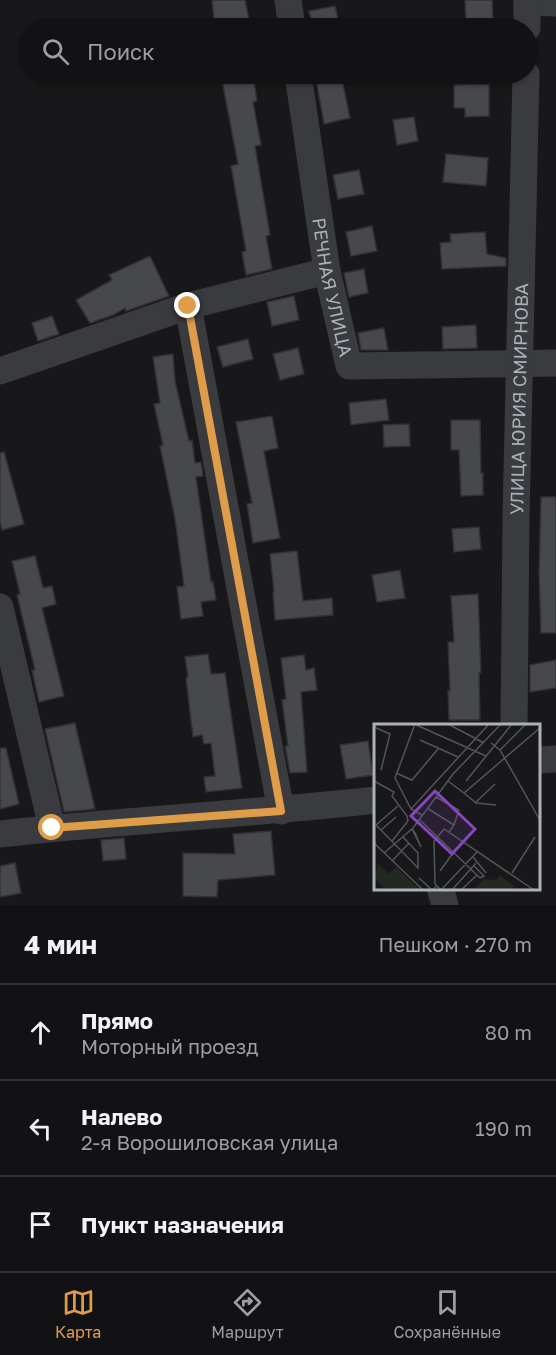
<!DOCTYPE html>
<html lang="ru">
<head>
<meta charset="utf-8">
<style>
	body { margin:0; font-family:"Golos Text",sans-serif; background:#1b1b1d; color:#f1f3f6 }
	.stop { position:absolute; width:18px; height:18px; margin:-14px; border:4px solid #e09d49; border-radius:50%; background:#fff }
	.stop.end { background:#e09d49; border-color:#fff; box-shadow:0 2px 6px #0008 }
	.list { margin:0; padding:0; list-style:none }
	h2 { display:flex; justify-content:space-between; align-items:center; height:78px; margin:0; padding:0 24px; font-size:26px }
	h2 small { font-size:20px; font-weight:400; color:#9c9ea0 }
	.list li { display:grid; grid-template-columns:39px 1fr auto; gap:18px; align-items:center; box-sizing:border-box; height:96px; padding:0 24px; border-top:2px solid #313234 }
	.list b { display:block; font-size:22px; white-space:nowrap }
	.list p { margin:0; font-size:20px; white-space:nowrap; color:#9c9ea0 }
	.list em { font-size:20px; font-style:normal; color:#9c9ea0 }
	.icon { flex:none; width:33px; height:33px; fill:none; stroke:currentColor; stroke-width:2; stroke-linecap:round; stroke-linejoin:round }
	.map { position:relative; flex:none; width:556px; height:905px; overflow:hidden }
	.search { position:absolute; background:#121214; box-shadow:0 2px 4px #0004; left:18px; right:18px; top:18px; height:66px; display:flex; align-items:center; gap:15px; box-sizing:border-box; padding:0 21px; border-radius:33px; color:#9c9ea0; font-size:22px }
	.sheet { height:366px; background:#121214 }
	nav { display:flex; justify-content:space-around; align-items:center; box-sizing:border-box; height:84px; border-top:2px solid #313234; background:#121214; font-size:16px; color:#9c9ea0 }
	nav a { display:grid; justify-items:center; gap:3px }
	nav .on { color:#e09d49 }
	.map>svg:first-child { display:block }
	.building { fill:#47484c; stroke:#323235; stroke-width:1.5 }
	.lines { fill:none; stroke-linecap:round; stroke-linejoin:round }
	.minor { stroke:#393b3e; stroke-width:27 }
	.route { stroke:#e09d49; stroke-width:8 }
	.labels { text-anchor:middle; dominant-baseline:central; stroke-width:6; stroke-linejoin:round; paint-order:stroke }
	.street-label { font-size:18px; fill:#abb1b8; stroke:#131315 }
	.inset-road { fill:none; stroke:#535559; stroke-width:1.5 }
	.view { fill:#8547be; fill-opacity:0.15; stroke:#8547be; stroke-width:3 }
	.inset-edge { fill:none; stroke:#abb1b8; stroke-width:3 }
</style>
</head>
<body>
<div class="map">
<svg width="556" height="905" viewBox="0 0 556 905">
	<rect width="100%" height="100%" fill="#18181a"/>
	<!-- building -->
	<path class="building" d="M 212,0 L 245,0 L 251,28 L 215,28 Z
		M 465,0 L 492,0 L 493,19 L 466,20 Z
		M 335,6 L 340,28 L 313,28 L 309,11 Z
		M 253,74 L 257,101 L 253,102 L 261,145 L 255,146 L 270,235 L 266,236 L 272,269 L 246,275 L 242,252 L 246,251 L 231,166 L 238,164 L 222,80 Z
		M 315,74 L 341,74 L 350,118 L 324,124 Z
		M 489,84 L 489,116 L 465,117 L 465,108 L 454,108 L 454,85 Z
		M 414,117 L 418,141 L 397,145 L 393,120 Z
		M 446,154 L 488,158 L 486,186 L 443,182 Z
		M 359,170 L 364,194 L 338,199 L 333,175 Z
		M 372,226 L 377,251 L 351,256 L 346,232 Z
		M 485,232 L 487,254 L 506,258 L 506,266 L 442,269 L 440,243 L 451,242 L 450,234 Z
		M 150,256 L 169,296 L 126,311 L 125,308 L 113,315 L 90,323 L 76,300 L 112,280 L 109,275 Z
		M 364,269 L 368,293 L 349,297 L 344,273 Z
		M 294,296 L 299,320 L 272,326 L 267,302 Z
		M 52,316 L 59,334 L 38,341 L 32,323 Z
		M 476,325 L 477,348 L 443,349 L 442,327 Z
		M 384,328 L 388,350 L 361,350 L 358,333 Z
		M 248,339 L 253,359 L 223,367 L 217,347 Z
		M 298,348 L 304,374 L 280,380 L 273,354 Z
		M 173,354 L 175,381 L 189,441 L 192,440 L 195,463 L 201,462 L 203,476 L 196,477 L 211,582 L 213,581 L 216,600 L 201,602 L 203,616 L 181,619 L 177,587 L 184,586 L 175,519 L 160,446 L 163,445 L 154,404 L 160,403 L 153,357 Z
		M 386,399 L 389,420 L 351,425 L 349,403 Z
		M 272,416 L 278,448 L 264,451 L 280,538 L 253,543 L 247,504 L 252,503 L 236,422 Z
		M 451,420 L 480,420 L 481,473 L 483,473 L 483,495 L 461,496 L 459,450 L 451,450 Z
		M 409,424 L 410,446 L 384,447 L 383,425 Z
		M 4,452 L 24,524 L 2,530 L 0,522 L 0,453 Z
		M 541,497 L 556,497 L 556,633 L 541,633 L 539,574 Z
		M 479,527 L 481,549 L 454,552 L 452,529 Z
		M 297,551 L 303,601 L 332,598 L 333,615 L 275,620 L 273,592 L 274,592 L 270,554 Z
		M 35,556 L 43,588 L 52,586 L 56,604 L 42,608 L 64,696 L 39,702 L 32,670 L 35,670 L 17,595 L 20,594 L 12,561 Z
		M 400,570 L 405,598 L 377,602 L 372,575 Z
		M 478,594 L 481,673 L 479,673 L 480,720 L 449,720 L 448,691 L 450,691 L 448,642 L 454,642 L 451,596 Z
		M 208,654 L 211,674 L 225,673 L 242,788 L 206,792 L 204,777 L 215,776 L 211,743 L 204,744 L 202,735 L 193,737 L 186,678 L 188,677 L 185,657 Z
		M 304,655 L 306,670 L 314,668 L 317,690 L 301,692 L 307,772 L 290,773 L 285,746 L 288,746 L 282,700 L 286,699 L 281,658 Z
		M 556,660 L 556,688 L 530,692 L 530,665 Z
		M 75,723 L 95,809 L 64,812 L 45,729 Z
		M 368,741 L 373,775 L 346,779 L 340,745 Z
		M 0,748 L 6,748 L 19,804 L 0,809 Z
		M 271,831 L 275,875 L 218,880 L 217,897 L 183,896 L 183,853 L 235,854 L 233,834 Z
		M 124,838 L 126,859 L 103,861 L 101,840 Z
		M 15,863 L 21,893 L 0,897 L 0,866 Z"/>
	<g class="lines">
		<!-- minor -->
		<g class="minor">
			<path d="M 288,0 L 292,28"/>
			<path d="M 527,2 L 556,3"/>
			<path d="M 527,28 L 527,0"/>
			<path id="s1" d="M 298,74 L 327,271 L 349,366 L 556,363"/>
			<path d="M 0,371 L 188,306"/>
			<path d="M 0,607 L 52,828"/>
			<path id="s2" d="M 514,725 L 516,517 L 526,74"/>
			<path d="M 540,760 L 556,759"/>
			<path d="M 281,811 L 188,306 L 327,271"/>
			<path d="M 0,834 C 125,820 251,814 376,800"/>
			<path d="M 440,888 L 445,905"/>
		</g>
	</g>
	<g class="lines">
		<!-- route -->
		<path class="route" d="M 52,828 L 281,811 L 188,306"/>
	</g>
	<g class="labels">
		<!-- street labels -->
		<g class="street-label">
			<text stroke="none"><textPath href="#s1" startOffset="216">РЕЧНАЯ УЛИЦА</textPath></text>
			<text stroke="none"><textPath href="#s2" startOffset="326">УЛИЦА ЮРИЯ СМИРНОВА</textPath></text>
		</g>
	</g>
	<!-- overview -->
	<g transform="translate(374 724)">
		<rect width="166" height="166" fill="#18181a"/>
		<path d="M 4,140 L 15,150 L 22,143 L 46,166 L 12,166 L 0,154 ZM 126,151 L 140,162 L 137,166 L 100,166 L 110,155 L 122,156 Z" fill="#222922"/>
		<path class="inset-road" d="M 40,0 L 112,32M 41,0 L 21,54 L 37,85 L 48,91M 74,0 L 110,19M 0,3 L 16,10 L 7,46M 46,16 L 84,33M 117,19 L 126,26 L 152,0M 126,26 L 167,98M 22,49 L 38,56 L 64,25M 0,57 L 20,68 L 18,72 L 33,92 L 34,97 L 18,117M 74,57 L 90,69 L 167,3M 92,57 L 138,0M 90,69 L 102,79 L 122,81M 62,73 L 85,86 L 80,101M 101,79 L 121,60M 53,84 L 80,101 L 75,108M 37,85 L 115,0M 46,96 L 106,154M 2,101 L 44,144 L 44,129 L 29,113M 2,101 L 24,82M 38,105 L 41,109 L 47,123 L 39,107M 7,106 L 22,93M 0,119 L 49,166M 10,129 L 39,104 L 79,50 L 127,0M 99,133 L 112,149M 18,137 L 35,119M 100,142 L 110,152 L 106,154M 66,147 L 79,129M 138,149 L 161,113M 45,154 L 58,166 L 63,162M 67,166 L 61,160 L 60,117 L 70,105 L 160,166M 67,166 L 103,128M 78,166 L 102,139M 87,166 L 103,151"/>
		<path class="view" d="M 61,67 L 101,105 L 78,130 L 37,92 Z"/>
		<rect width="166" height="166" class="inset-edge"/>
	</g>
</svg>
<div class="stop" style="left:52px;top:828px"></div>
<div class="stop end" style="left:188px;top:306px"></div>
<div class="search"><svg class="icon" aria-label="search" viewBox="0 0 24 24"><circle cx="10" cy="10" r="6"/><path d="M15 15l6 6"/></svg>Поиск</div>
</div>
<section class="sheet">
<h2>4 мин<small>Пешком · 270 m</small></h2>
<ul class="list">
<li><svg class="icon" aria-label="ahead" viewBox="0 0 24 24"><path d="M12 20V5M6 11l6-6 6 6"/></svg><div><b>Прямо</b><p>Моторный проезд</p></div><em>80 m</em></li>
<li><svg class="icon" aria-label="left" viewBox="0 0 24 24"><path d="M17 20v-9H6M10 6l-5 5 5 5"/></svg><div><b>Налево</b><p>2-я Ворошиловская улица</p></div><em>190 m</em></li>
<li><svg class="icon" aria-label="arrive" viewBox="0 0 24 24"><path d="M6 21V4h12l-3 4 3 4H6"/></svg><div><b>Пункт назначения</b></div></li>
</ul>
</section>
<nav>
<a class="on"><svg class="icon" aria-label="map" viewBox="0 0 24 24"><path d="M3 6l6-2 6 2 6-2v14l-6 2-6-2-6 2zM9 4v14M15 6v14"/></svg>Карта</a>
<a><svg class="icon" aria-label="directions" viewBox="0 0 24 24"><path d="M12 3l9 9-9 9-9-9zM9 14v-3h6M13 9l2 2-2 2"/></svg>Маршрут</a>
<a><svg class="icon" aria-label="saved" viewBox="0 0 24 24"><path d="M7 4h10v16l-5-4-5 4z"/></svg>Сохранённые</a>
</nav>
</body>
</html>
